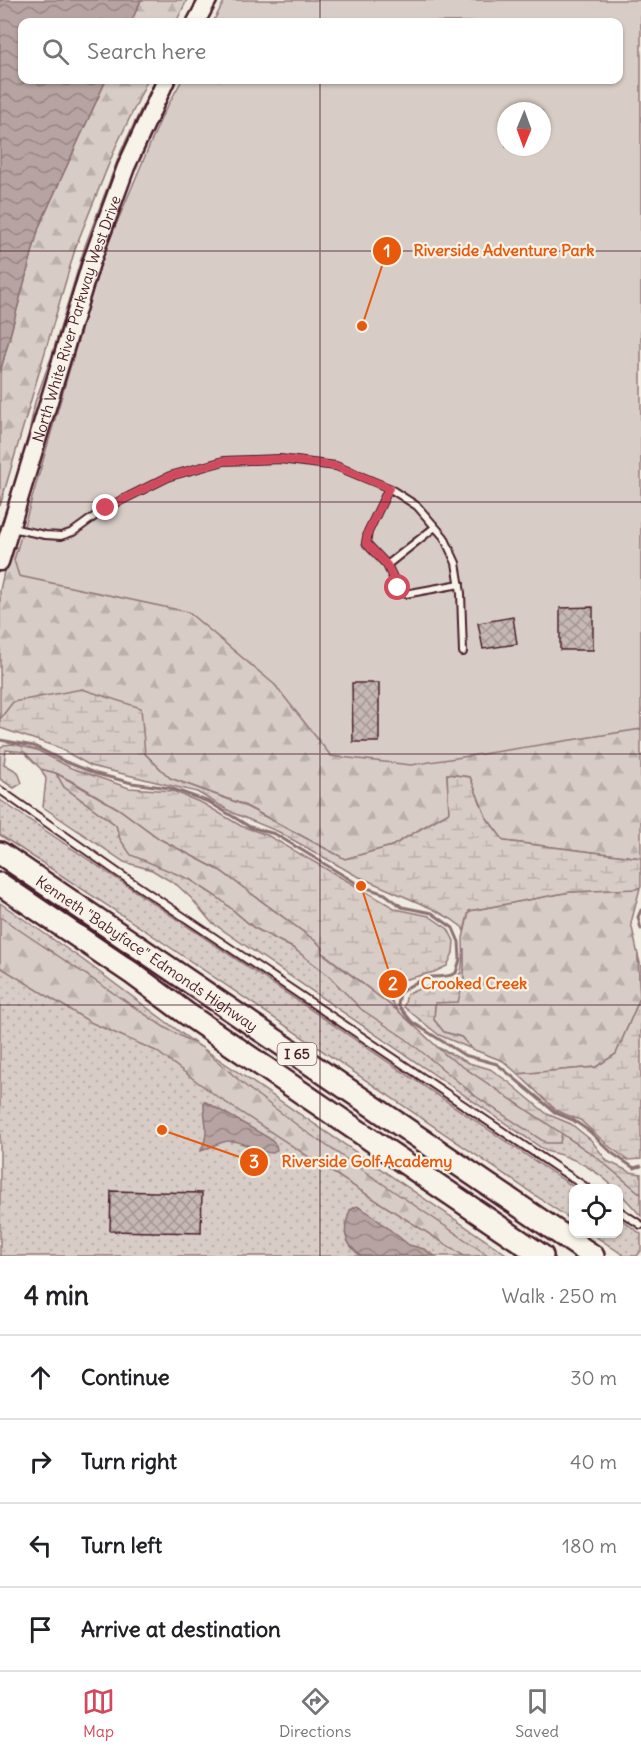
<!DOCTYPE html>
<html lang="en">
<head>
<meta charset="utf-8">
<style>
	body { margin:0; font-family:Delius,sans-serif; background:#f2f2f2; color:#202124 }
	.controls { position:absolute; right:18px; bottom:18px; display:grid; overflow:hidden; border-radius:12px; box-shadow:0 2px 4px #0004 }
	.controls button { width:54px; height:54px; display:grid; place-items:center; padding:0; border:0; border-bottom:2px solid #e0e0e0; background:#fff; color:#202124; font:30px sans-serif }
	.compass { position:absolute; left:497px; top:102px; width:54px; height:54px; border-radius:50%; background:#fff; box-shadow:0 2px 4px #0004; rotate:181deg }
	.stop { position:absolute; width:18px; height:18px; margin:-14px; border:4px solid #d1495b; border-radius:50%; background:#fff }
	.stop.end { background:#d1495b; border-color:#fff; box-shadow:0 2px 6px #0008 }
	.list { margin:0; padding:0; list-style:none }
	h2 { display:flex; justify-content:space-between; align-items:center; height:78px; margin:0; padding:0 24px; font-size:26px }
	h2 small { font-size:20px; font-weight:400; color:#757577 }
	.list li { display:grid; grid-template-columns:39px 1fr auto; gap:18px; align-items:center; box-sizing:border-box; height:84px; padding:0 24px; border-top:2px solid #e0e0e0 }
	.list b { display:block; font-size:22px; white-space:nowrap }
	.list em { font-size:20px; font-style:normal; color:#757577 }
	.icon { flex:none; width:33px; height:33px; fill:none; stroke:currentColor; stroke-width:2; stroke-linecap:round; stroke-linejoin:round }
	.map { position:relative; flex:none; width:641px; height:1256px; overflow:hidden }
	.search { position:absolute; background:#fff; box-shadow:0 2px 4px #0004; left:18px; right:18px; top:18px; height:66px; display:flex; align-items:center; gap:15px; box-sizing:border-box; padding:0 21px; border-radius:12px; color:#757577; font-size:22px }
	.sheet { height:414px; background:#fff }
	nav { display:flex; justify-content:space-around; align-items:center; box-sizing:border-box; height:84px; border-top:2px solid #e0e0e0; background:#fff; font-size:16px; color:#757577 }
	nav a { display:grid; justify-items:center; gap:3px }
	nav .on { color:#d1495b }
	.map>svg:first-child { display:block }
	.grass { fill:url(#grass-dots); stroke:#917678; stroke-width:1.5 }
	.forest { fill:url(#forest-firs); stroke:#917678; stroke-width:1.5 }
	.wetland { fill:url(#wetland-marsh); stroke:#917678; stroke-width:1.5 }
	.green { fill:#d8cdc6; stroke:#917678; stroke-width:1.5; fill-rule:evenodd }
	.water { fill:url(#water-waves); stroke:#8b6f72; stroke-width:1.5 }
	.lines { fill:none; stroke-linecap:round; stroke-linejoin:round }
	.stream { stroke:#8b6f72; stroke-width:3 }
	.building { fill:url(#building-cross-hatch); stroke:#4a1f2b; stroke-width:1.5 }
	.lane-casing { stroke:#4a1f2b; stroke-width:10 }
	.secondary-casing { stroke:#4a1f2b; stroke-width:21 }
	.highway-casing { stroke:#4a1f2b; stroke-width:26 }
	.lane { stroke:#f7f3e8; stroke-width:6 }
	.secondary { stroke:#f7f3e8; stroke-width:16 }
	.highway { stroke:#f7f3e8; stroke-width:21 }
	.route { stroke:#d1495b; stroke-width:8 }
	.grid { fill:none; stroke:#4a1f2b; stroke-width:1.5; stroke-opacity:0.55 }
	.labels { text-anchor:middle; dominant-baseline:central; stroke-width:4.5; stroke-linejoin:round; paint-order:stroke }
	.shield { fill:#f7f3e8; stroke:#7e5f64; stroke-width:1.5 }
	.shield-label { font-size:14px; font-weight:bold; fill:#4a1f2b }
	.street-label { font-size:15px; fill:#4a1f2b; stroke:#f7f3e8 }
	.leader { fill:none; stroke:#e8590c; stroke-width:2 }
	.callout-dot { fill:#e8590c; stroke:#f7f3e8; stroke-width:2 }
	.mark-label { font-size:18px; text-anchor:middle; font-weight:bold; fill:#fff }
	.callout-label { font-size:16px; text-anchor:middle; font-weight:bold; fill:#e8590c; stroke:#f7f3e8; stroke-width:4.5; stroke-linejoin:round; paint-order:stroke }
</style>
</head>
<body>
<div class="map">
<svg width="641" height="1256" viewBox="0 0 641 1256">
	<defs>
		<pattern id="grass-dots" width="8" height="8" patternUnits="userSpaceOnUse" patternTransform="scale(1.5)"><rect width="8" height="8" fill="#d8cdc6"/><path d="M2 2h.1M6 6h.1" fill="none" stroke="#bbb0aa" stroke-width="1.8" stroke-linecap="round"/></pattern>
		<pattern id="forest-firs" width="22" height="20" patternUnits="userSpaceOnUse" patternTransform="scale(1.5)"><rect width="22" height="20" fill="#d8cdc6"/><path d="M5 1l3.5 6h-7zM16 11l3.5 6h-7z" fill="#bbb0aa"/></pattern>
		<pattern id="wetland-marsh" width="20" height="14" patternUnits="userSpaceOnUse" patternTransform="scale(1.5)"><rect width="20" height="14" fill="#d8cdc6"/><path d="M1 5h8M5 5V1M11 12h8M15 12V8" fill="none" stroke="#bbb0aa"/></pattern>
		<pattern id="water-waves" width="16" height="10" patternUnits="userSpaceOnUse" patternTransform="scale(1.5)"><rect width="16" height="10" fill="#b7a4a2"/><path d="M0 5q4-4 8 0t8 0" fill="none" stroke="#978584"/></pattern>
		<pattern id="building-cross-hatch" width="8" height="8" patternUnits="userSpaceOnUse" patternTransform="scale(1.5)"><rect width="8" height="8" fill="#c6b8b3"/><path d="M0 0l8 8M0 8l8-8" fill="none" stroke="#a39592"/></pattern>
	</defs>
	<rect width="100%" height="100%" fill="#f0ebe0"/>
	<filter id="ink" filterUnits="userSpaceOnUse"><feTurbulence type="fractalNoise" baseFrequency=".0167" numOctaves="2"/><feDisplacementMap in="SourceGraphic" scale="12" xChannelSelector="R" yChannelSelector="G"/><feConvolveMatrix kernelMatrix="1 2 1 2 8 2 1 2 1" color-interpolation-filters="sRGB"/></filter>
	<g filter="url(#ink)">
		<!-- grass -->
		<path class="grass" d="M 155,80 L 159,80 L 79,277 L 0,540 L 0,529 L 28,438 L 35,402 L 51,358 L 85,246 L 121,151 Z
			M 41,769 L 56,773 L 64,787 L 116,825 L 120,839 L 164,867 L 191,880 L 220,899 L 253,927 L 293,948 L 312,962 L 398,1011 L 447,1056 L 595,1156 L 641,1194 L 641,1216 C 613,1184 590,1160 546,1151 L 211,922 L 191,898 L 177,885 L 152,870 L 124,862 L 43,807 L 46,779 Z
			M 0,800 L 575,1188 L 573,1221 L 152,935 L 0,835 Z
			M 0,903 L 83,960 L 192,1041 L 509,1256 L 0,1256 Z
			M 619,1218 L 641,1234 L 641,1251 L 637,1256 L 625,1256 L 592,1234 L 618,1234 Z"/>
		<!-- forest -->
		<path class="forest" d="M 141,0 L 187,0 L 176,22 L 131,22 Z
			M 106,80 L 147,80 L 138,101 L 116,146 L 76,246 L 0,506 L 0,373 L 39,227 Z
			M 35,546 L 641,709 L 641,858 L 504,841 L 486,817 L 470,777 L 447,774 L 449,812 L 392,846 L 345,859 L 242,804 L 170,778 L 145,754 L 14,702 L 0,719 L 0,590 L 9,548 Z
			M 56,773 L 119,809 L 160,839 L 221,871 L 317,942 L 323,948 L 322,953 L 398,1011 L 447,1056 L 562,1133 L 560,1143 L 546,1143 L 478,1098 L 406,1039 L 361,1009 L 328,975 L 293,948 L 253,927 L 220,899 L 191,880 L 131,855 L 120,839 L 116,825 L 64,787 Z
			M 640,888 L 631,923 L 638,955 L 640,998 L 616,1054 L 596,1067 L 518,1074 L 503,1061 L 472,1049 L 461,1037 L 444,1032 L 434,1020 L 435,1003 L 464,979 L 463,938 L 469,911 L 570,892 Z
			M 0,917 L 164,1027 L 201,1047 L 248,1088 L 305,1131 L 489,1256 L 464,1256 L 355,1187 L 219,1098 L 156,1051 L 90,1022 L 0,967 Z"/>
		<!-- wetland -->
		<path class="wetland" d="M 82,689 L 141,708 L 145,754 L 170,778 L 241,804 L 345,859 L 392,846 L 449,812 L 447,774 L 470,777 L 486,817 L 504,841 L 641,858 L 641,887 L 636,889 L 570,892 L 469,911 L 464,931 L 462,927 L 451,919 L 433,909 L 355,875 L 279,832 L 233,813 L 197,792 L 91,766 L 57,747 L 0,728 L 0,719 L 13,702 Z
			M 13,744 L 37,750 L 71,768 L 129,788 L 173,791 L 204,804 L 241,826 L 267,835 L 396,909 L 429,916 L 448,929 L 454,941 L 453,953 L 447,966 L 434,972 L 403,980 L 388,995 L 398,1011 L 322,952 L 323,948 L 317,942 L 221,871 L 160,839 L 119,809 L 77,784 L 56,773 L 41,769 L 24,752 L 6,750 L 4,764 L 18,772 L 22,783 L 14,788 L 0,779 L 0,748 L 4,745 Z
			M 464,948 L 464,979 L 458,1002 L 435,1003 L 434,1020 L 444,1032 L 461,1037 L 472,1049 L 439,1035 L 404,1007 L 407,994 L 424,987 L 453,983 L 461,972 Z
			M 638,955 L 641,967 L 641,1159 L 628,1160 L 611,1148 L 580,1120 L 557,1111 L 518,1074 L 596,1067 L 616,1054 L 640,998 Z
			M 437,1047 L 469,1063 L 490,1069 L 510,1083 L 547,1114 L 571,1124 L 591,1140 L 607,1161 L 630,1172 L 641,1174 L 641,1194 L 595,1156 L 447,1056 Z"/>
		<!-- green -->
		<path class="green" d="M 225,0 L 641,0 L 641,729 L 411,765 L 331,756 L 275,685 L 188,612 L 19,576 L 14,560 L 102,258 L 162,116 L 182,80 L 618,80 L 618,22 L 213,22 ZM 506,111 L 542,111 L 542,147 L 506,147 Z"/>
		<!-- water -->
		<path class="water" d="M 0,0 L 141,0 L 131,22 L 22,22 L 22,80 L 106,80 L 39,227 L 0,373 Z
			M 204,1101 L 269,1138 L 276,1145 L 277,1150 L 273,1153 C 258,1153 241,1140 230,1141 C 220,1141 210,1148 201,1151 C 211,1127 203,1123 204,1101 Z
			M 357,1206 L 369,1213 L 409,1245 L 424,1249 L 435,1256 L 361,1256 C 342,1242 343,1230 350,1210 Z"/>
		<g class="lines">
			<!-- stream -->
			<path class="stream" d="M 0,740 L 34,746 L 66,762 L 97,774 L 132,783 L 170,788 L 209,802 L 250,827 L 275,834 L 361,886 L 385,894 L 402,907 L 432,913 L 453,928 L 459,942 L 460,959 L 456,973 C 447,978 441,976 431,977 C 420,980 408,986 400,993 L 398,1005 L 412,1022 L 464,1055 L 497,1064 L 556,1113 L 573,1120 L 589,1131 L 612,1153 L 634,1168 L 641,1166
				M 641,910 L 638,917 L 641,929"/>
		</g>
		<!-- building -->
		<path class="building" d="M 593,607 L 593,650 L 560,650 L 560,608 Z
			M 513,617 L 517,644 L 483,649 L 478,623 Z
			M 352,683 L 379,683 L 379,742 L 353,742 Z
			M 111,1191 L 202,1193 L 201,1233 L 110,1231 Z"/>
		<g class="lines">
			<defs>
				<path id="lane" d="M 389,488 L 368,532 L 366,543 L 387,565 L 398,588 L 405,594 L 460,584
					M 11,528 L 45,535 L 61,536 L 73,532 L 106,508 L 170,476 L 224,461 L 280,459 L 336,466 L 389,488 L 417,506 L 444,537 L 456,563 L 461,593 L 463,652
					M 387,565 L 435,527
					M 0,790 L 117,872 L 587,1188
					M 618,1210 L 641,1225"/>
				<g id="secondary">
					<path d="M 196,22 L 208,0"/>
					<path id="s1" d="M 0,562 L 91,263 L 126,167 L 166,80"/>
				</g>
				<g id="highway">
					<path id="s2" d="M 0,853 L 593,1256"/>
					<path d="M 0,884 L 133,974 L 187,1014 L 305,1095 L 542,1256"/>
				</g>
			</defs>
			<!-- lane casing -->
			<use href="#lane" class="lane-casing"/>
			<!-- secondary casing -->
			<use href="#secondary" class="secondary-casing"/>
			<!-- highway casing -->
			<use href="#highway" class="highway-casing"/>
			<!-- lane -->
			<use href="#lane" class="lane"/>
			<!-- secondary -->
			<use href="#secondary" class="secondary"/>
			<!-- highway -->
			<use href="#highway" class="highway"/>
		</g>
	</g>
	<g class="lines" filter="url(#ink)">
		<!-- route -->
		<path class="route" d="M 106,508 L 170,476 L 224,461 L 280,459 L 336,466 L 389,488 L 368,532 L 366,543 L 387,565 L 398,588"/>
	</g>
	<!-- grid -->
	<path class="grid" d="M 320,0 L 320,22M 320,80 L 320,1256M 0,251 L 641,251M 0,502 L 641,502M 0,754 L 641,754M 0,1005 L 641,1005"/>
	<g class="labels">
		<!-- shield labels -->
		<rect class="shield" x="277.5" y="1043" width="39" height="22" rx="4.5"/>
		<g class="shield-label">
			<text x="297" y="1054">I 65</text>
		</g>
		<!-- street labels -->
		<g class="street-label">
			<text stroke="none"><textPath href="#s1" startOffset="255">North White River Parkway West Drive</textPath></text>
			<text stroke="none"><textPath href="#s2" startOffset="178">Kenneth "Babyface" Edmonds Highway</textPath></text>
		</g>
	</g>
	<!-- callouts -->
	<path class="leader" d="M362 326L387 251M361 886L393 984M162 1130L254 1162"/>
	<g class="callout-dot">
		<circle cx="362" cy="326" r="6"/>
		<circle cx="361" cy="886" r="6"/>
		<circle cx="162" cy="1130" r="6"/>
		<circle cx="387" cy="251" r="15"/>
		<circle cx="393" cy="984" r="15"/>
		<circle cx="254" cy="1162" r="15"/>
	</g>
	<g class="mark-label">
		<text x="387" y="257">1</text>
		<text x="393" y="990">2</text>
		<text x="254" y="1168">3</text>
	</g>
	<g class="callout-label">
		<text x="504" y="256">Riverside Adventure Park</text>
		<text x="474" y="989">Crooked Creek</text>
		<text x="367" y="1167">Riverside Golf Academy</text>
	</g>
</svg>
<div class="controls">
<button><svg class="icon" aria-label="locate" viewBox="0 0 24 24"><circle cx="12" cy="12" r="6"/><path d="M12 2v4M12 18v4M2 12h4M18 12h4"/></svg></button>
</div>
<svg class="compass" viewBox="-18 -18 36 36"><path d="M0-13l5 13h-10z" fill="#e53935"/><path d="M0 13l5-13h-10z" fill="#757577"/></svg>
<div class="stop" style="left:398px;top:588px"></div>
<div class="stop end" style="left:106px;top:508px"></div>
<div class="search"><svg class="icon" aria-label="search" viewBox="0 0 24 24"><circle cx="10" cy="10" r="6"/><path d="M15 15l6 6"/></svg>Search here</div>
</div>
<section class="sheet">
<h2>4 min<small>Walk · 250 m</small></h2>
<ul class="list">
<li><svg class="icon" aria-label="ahead" viewBox="0 0 24 24"><path d="M12 20V5M6 11l6-6 6 6"/></svg><div><b>Continue</b></div><em>30 m</em></li>
<li><svg class="icon" aria-label="right" viewBox="0 0 24 24"><path d="M7 20v-9h11M14 6l5 5-5 5"/></svg><div><b>Turn right</b></div><em>40 m</em></li>
<li><svg class="icon" aria-label="left" viewBox="0 0 24 24"><path d="M17 20v-9H6M10 6l-5 5 5 5"/></svg><div><b>Turn left</b></div><em>180 m</em></li>
<li><svg class="icon" aria-label="arrive" viewBox="0 0 24 24"><path d="M6 21V4h12l-3 4 3 4H6"/></svg><div><b>Arrive at destination</b></div></li>
</ul>
</section>
<nav>
<a class="on"><svg class="icon" aria-label="map" viewBox="0 0 24 24"><path d="M3 6l6-2 6 2 6-2v14l-6 2-6-2-6 2zM9 4v14M15 6v14"/></svg>Map</a>
<a><svg class="icon" aria-label="directions" viewBox="0 0 24 24"><path d="M12 3l9 9-9 9-9-9zM9 14v-3h6M13 9l2 2-2 2"/></svg>Directions</a>
<a><svg class="icon" aria-label="saved" viewBox="0 0 24 24"><path d="M7 4h10v16l-5-4-5 4z"/></svg>Saved</a>
</nav>
</body>
</html>
